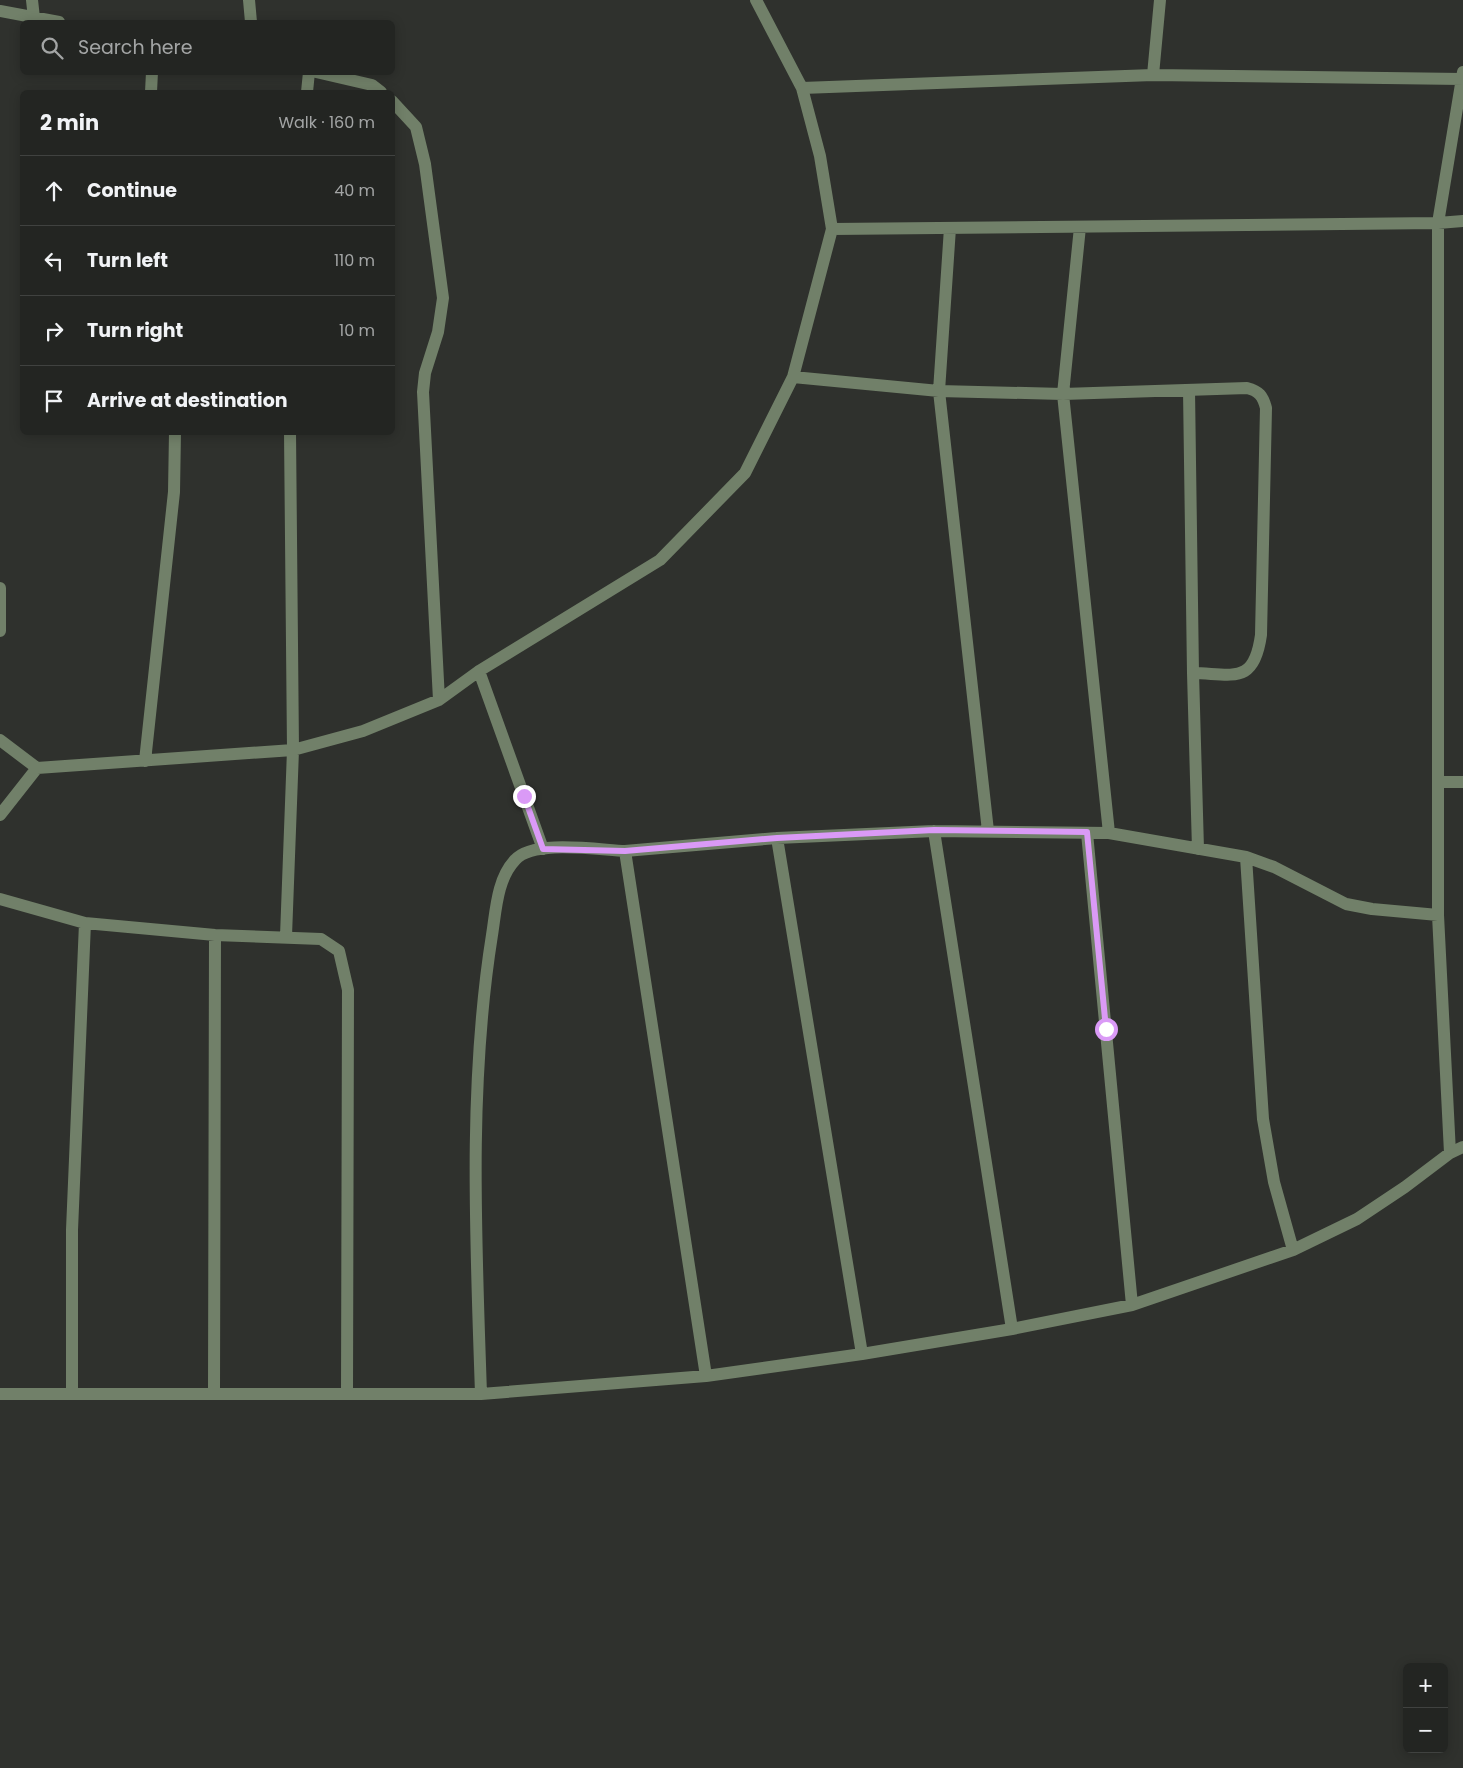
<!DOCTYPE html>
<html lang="en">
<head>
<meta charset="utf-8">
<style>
	body { margin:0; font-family:Poppins,sans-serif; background:#2b2d2a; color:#f1f3f6 }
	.controls { position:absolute; right:15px; bottom:15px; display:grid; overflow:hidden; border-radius:8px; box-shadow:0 2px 12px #0003 }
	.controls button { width:45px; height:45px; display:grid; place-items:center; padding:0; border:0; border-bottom:1px solid #404240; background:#232522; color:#f1f3f6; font:25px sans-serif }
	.stop { position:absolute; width:15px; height:15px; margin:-11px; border:4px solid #da9af6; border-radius:50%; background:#fff }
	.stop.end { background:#da9af6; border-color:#fff; box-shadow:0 1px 5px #0008 }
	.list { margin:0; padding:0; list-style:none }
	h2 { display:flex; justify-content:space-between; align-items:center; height:65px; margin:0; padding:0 20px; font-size:21px }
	h2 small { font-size:16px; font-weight:400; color:#a3a5a5 }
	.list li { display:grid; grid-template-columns:32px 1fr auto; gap:15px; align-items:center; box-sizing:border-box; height:70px; padding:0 20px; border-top:1px solid #404240 }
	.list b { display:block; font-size:19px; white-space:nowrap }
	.list em { font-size:16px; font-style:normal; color:#a3a5a5 }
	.icon { flex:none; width:28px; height:28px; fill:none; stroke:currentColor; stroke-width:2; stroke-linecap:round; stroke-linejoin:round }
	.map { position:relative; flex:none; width:1463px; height:1768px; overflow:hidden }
	.search { position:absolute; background:#232522; box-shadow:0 2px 12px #0003; left:20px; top:20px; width:375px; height:55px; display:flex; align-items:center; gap:12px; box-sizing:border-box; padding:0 18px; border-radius:8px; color:#a3a5a5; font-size:19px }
	.panel { position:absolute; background:#232522; box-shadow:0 2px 12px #0003; left:20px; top:90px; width:375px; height:345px; border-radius:8px }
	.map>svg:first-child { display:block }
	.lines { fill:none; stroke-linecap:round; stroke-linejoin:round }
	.minor { stroke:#718069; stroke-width:12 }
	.route { stroke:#da9af6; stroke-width:6 }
</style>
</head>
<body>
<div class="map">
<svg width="1463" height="1768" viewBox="0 0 1463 1768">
	<rect width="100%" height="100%" fill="#2f312d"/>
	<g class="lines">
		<!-- minor -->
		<path class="minor" d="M 32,0 L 34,18
			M 249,0 L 251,22
			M 1160,0 L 1153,75 L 1462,79
			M 0,11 L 59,22
			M 316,72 L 372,85 L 381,92
			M 802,88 L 1153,75
			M 151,92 L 152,72
			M 307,92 L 309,72
			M 392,101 L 416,127 L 425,164 L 443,298 L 438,332 L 425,373 L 423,392 L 439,700
			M 1080,227 L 1063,394 L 1109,833
			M 950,228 L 939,391 L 988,831
			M 832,229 L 1438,223 L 1463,221
			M 793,377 L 939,391 L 1063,394 L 1247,388 C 1259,391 1263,396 1266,408 L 1261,635 C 1254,685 1234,674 1193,673 L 1198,849
			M 1189,390 L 1193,673
			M 0,588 L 0,631
			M 479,671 L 543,849
			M 0,740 L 37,768 L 0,815
			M 145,761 L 174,492 L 175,432
			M 37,768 L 293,750 L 363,731 L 439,700 L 479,671 L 660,560 L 745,473 L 793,377 L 832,229 L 820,156 L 802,88 L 756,0
			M 1438,782 L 1463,782
			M 934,831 L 1012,1329
			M 1087,833 L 1132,1305
			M 777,838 L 862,1354
			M 1246,857 L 1263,1119 L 1274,1182 L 1293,1250
			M 0,899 L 85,923 L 215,935 L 321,939 L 339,951 L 348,990 L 347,1394
			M 286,936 L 293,750 L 290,432
			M 1450,1153 L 1438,915 L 1438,223 L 1463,72
			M 706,1376 L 625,851 L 777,838 L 934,831 L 1109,833 L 1246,857 L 1274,867 L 1346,904 L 1372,909 L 1438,915
			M 72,1393 L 72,1230 L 85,923
			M 0,1394 L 481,1394 L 706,1376 L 862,1354 L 1012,1329 L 1132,1305 L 1293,1250 L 1357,1219 L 1405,1187 L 1450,1153 L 1463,1147
			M 214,1394 L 215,935
			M 481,1394 C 476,1241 468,1086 492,935 C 496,910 497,879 515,860 C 533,839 599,850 625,851"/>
	</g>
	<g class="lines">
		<!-- route -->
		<path class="route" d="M 524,796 L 543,849 L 625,851 L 777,838 L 934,830 L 1087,832 L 1106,1029"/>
	</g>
</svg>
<div class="controls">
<button>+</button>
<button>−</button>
</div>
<div class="stop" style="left:1106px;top:1029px"></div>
<div class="stop end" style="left:524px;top:796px"></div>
<div class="search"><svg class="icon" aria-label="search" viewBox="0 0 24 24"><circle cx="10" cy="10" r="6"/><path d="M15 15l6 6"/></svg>Search here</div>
<section class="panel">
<h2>2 min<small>Walk · 160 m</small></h2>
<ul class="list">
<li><svg class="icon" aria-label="ahead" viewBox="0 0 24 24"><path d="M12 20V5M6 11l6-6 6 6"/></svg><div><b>Continue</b></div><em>40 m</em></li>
<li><svg class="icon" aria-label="left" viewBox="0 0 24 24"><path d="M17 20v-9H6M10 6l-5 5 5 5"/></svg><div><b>Turn left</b></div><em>110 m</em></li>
<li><svg class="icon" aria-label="right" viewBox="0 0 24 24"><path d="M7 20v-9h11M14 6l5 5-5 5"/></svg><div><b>Turn right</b></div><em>10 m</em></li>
<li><svg class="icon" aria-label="arrive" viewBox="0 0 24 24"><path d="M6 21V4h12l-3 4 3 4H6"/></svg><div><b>Arrive at destination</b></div></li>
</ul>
</section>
</div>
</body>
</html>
